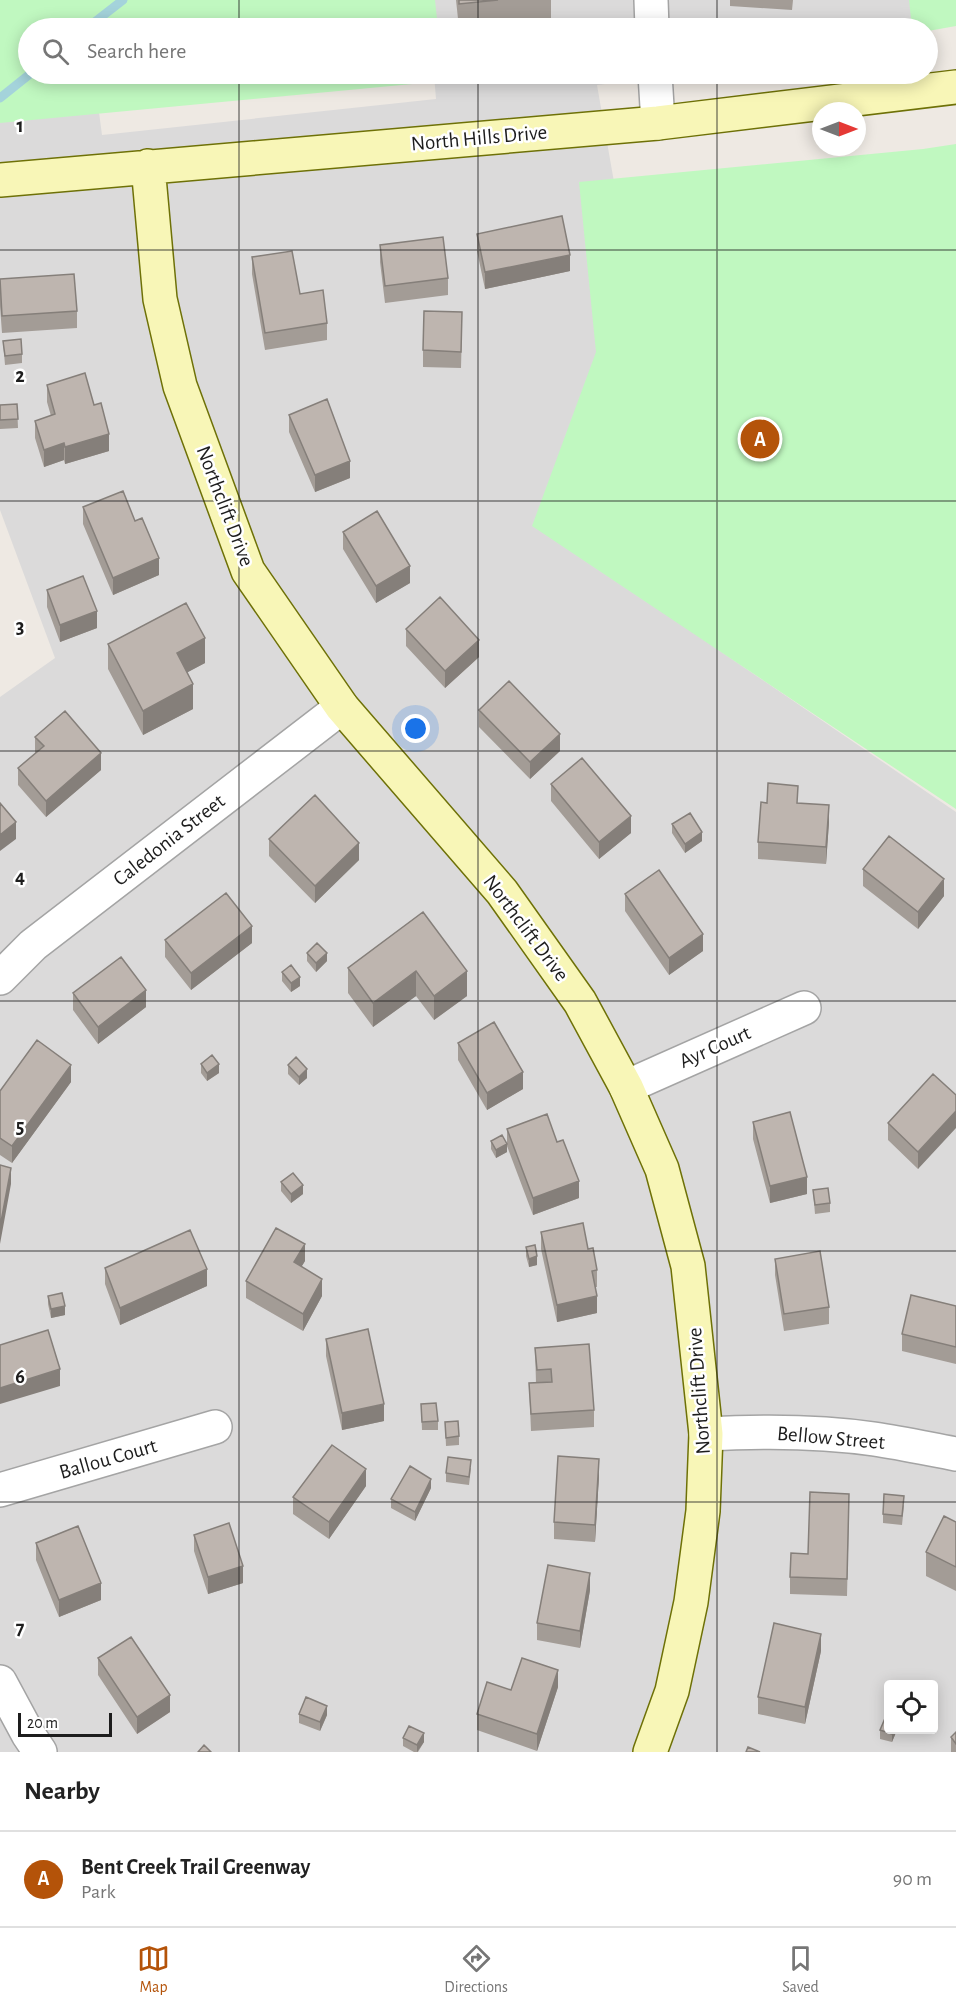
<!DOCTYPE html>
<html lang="en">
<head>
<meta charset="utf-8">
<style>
	body { margin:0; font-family:"Alegreya Sans",sans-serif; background:#f6f6f6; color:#222 }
	.controls { position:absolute; right:18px; bottom:18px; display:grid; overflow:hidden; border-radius:6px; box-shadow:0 3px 15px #0003 }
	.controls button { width:54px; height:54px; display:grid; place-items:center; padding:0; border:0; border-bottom:2px solid #e0e0e0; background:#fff; color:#222; font:30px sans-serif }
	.compass { position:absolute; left:812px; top:102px; width:54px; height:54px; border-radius:50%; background:#fff; box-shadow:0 3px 15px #0003; rotate:90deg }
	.scale { position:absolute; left:18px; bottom:15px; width:94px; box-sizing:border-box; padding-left:6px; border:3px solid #1d1d1d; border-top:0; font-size:16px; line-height:21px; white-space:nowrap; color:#1d1d1d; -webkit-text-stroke:4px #fff; paint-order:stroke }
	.you { position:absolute; left:416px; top:729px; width:21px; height:21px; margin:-15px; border:4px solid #fff; border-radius:50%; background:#1a73e8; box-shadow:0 0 0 9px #1a73e833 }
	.badge { display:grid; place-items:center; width:39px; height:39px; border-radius:50%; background:#b45309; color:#fff; font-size:20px; font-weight:700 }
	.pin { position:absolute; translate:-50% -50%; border:3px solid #fff; box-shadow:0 2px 6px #0006 }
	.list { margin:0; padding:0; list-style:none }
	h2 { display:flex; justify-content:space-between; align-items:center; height:78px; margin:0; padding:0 24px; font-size:26px }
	h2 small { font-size:20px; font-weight:400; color:#767676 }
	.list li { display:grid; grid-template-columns:39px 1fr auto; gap:18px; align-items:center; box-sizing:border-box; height:96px; padding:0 24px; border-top:2px solid #e0e0e0 }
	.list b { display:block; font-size:22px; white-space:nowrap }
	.list p { margin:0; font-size:20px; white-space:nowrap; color:#767676 }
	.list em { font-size:20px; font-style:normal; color:#767676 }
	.icon { flex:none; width:33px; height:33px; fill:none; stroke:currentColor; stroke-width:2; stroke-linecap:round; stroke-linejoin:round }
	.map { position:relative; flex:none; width:956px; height:1752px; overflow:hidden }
	.search { position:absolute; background:#fff; box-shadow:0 3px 15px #0003; left:18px; right:18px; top:18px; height:66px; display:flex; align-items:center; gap:15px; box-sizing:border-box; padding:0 21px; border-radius:33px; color:#767676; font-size:22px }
	.sheet { height:174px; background:#fff }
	nav { display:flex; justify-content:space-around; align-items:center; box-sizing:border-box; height:84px; border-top:2px solid #e0e0e0; background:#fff; font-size:16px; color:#767676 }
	nav a { display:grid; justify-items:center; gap:3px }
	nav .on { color:#b45309 }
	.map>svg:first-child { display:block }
	.residential { fill:#dbdada; fill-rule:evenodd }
	.park { fill:#c0f8c0 }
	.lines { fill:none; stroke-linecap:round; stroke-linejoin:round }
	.stream { stroke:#a4d3db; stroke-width:9 }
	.street-casing { stroke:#a4a4a4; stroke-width:36 }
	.secondary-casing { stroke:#6e7107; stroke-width:36 }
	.street { stroke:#fff; stroke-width:33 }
	.secondary { stroke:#f8f6b7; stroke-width:33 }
	.wall { fill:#a39c96 }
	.shaded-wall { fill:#857f7a }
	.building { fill:#beb5af; stroke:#857f7a; stroke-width:1.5 }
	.grid { fill:none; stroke:#1d1d1d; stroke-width:1.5; stroke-opacity:0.55 }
	.labels { text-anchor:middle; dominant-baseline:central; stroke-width:5; stroke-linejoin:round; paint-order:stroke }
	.street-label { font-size:21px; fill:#1d1d1d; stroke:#fff }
	.grid-label { font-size:20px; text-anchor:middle; font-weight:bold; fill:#1d1d1d; stroke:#fff; stroke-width:5; stroke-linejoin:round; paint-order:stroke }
</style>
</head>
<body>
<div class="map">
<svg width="956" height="1752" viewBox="0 0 956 1752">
	<rect width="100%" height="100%" fill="#eee9e3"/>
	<!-- residential -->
	<path class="residential" d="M 0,0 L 28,28 L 28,74 L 94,74 L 102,135 L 436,99 L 434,74 L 685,74 L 597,85 L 614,182 L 600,569 L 956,812 L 956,1752 L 0,1752 L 0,697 L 55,658 L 0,510 ZM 888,1684 L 934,1684 L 934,1730 L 888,1730 Z
		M 425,0 L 924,0 L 916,28 L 429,28 Z"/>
	<!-- park -->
	<path class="park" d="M 0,0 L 435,0 L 438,28 L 28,28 L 28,74 L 443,74 L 444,81 L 0,123 Z
		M 909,0 L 956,0 L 956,26 L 928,31 L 928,28 L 912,28 Z
		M 956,144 L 956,809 L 532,526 L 596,352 L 579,182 L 923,149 Z"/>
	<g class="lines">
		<!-- stream -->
		<path class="stream" d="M 87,28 L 123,0
			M 0,98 L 30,74"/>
		<defs>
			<path id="street" d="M 651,0 L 652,28
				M 655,74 L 658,123
				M 0,978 L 33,945 L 342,707
				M 626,1087 L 804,1008
				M 706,1434 C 760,1431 820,1431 874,1439 C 901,1443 929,1449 956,1454
				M 0,1490 L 215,1427
				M 0,1682 L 28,1734 L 40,1752"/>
			<path id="secondary" d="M 148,166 L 160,299 L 180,386 L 248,571 L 342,707 L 502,892 L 580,1002 L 626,1087 L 662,1169 L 688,1266 L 706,1434 L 703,1511 L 691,1602 L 672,1691 L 650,1752
				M 0,180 L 658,123 L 956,87"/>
		</defs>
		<!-- street casing -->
		<use href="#street" class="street-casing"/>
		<!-- secondary casing -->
		<use href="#secondary" class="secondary-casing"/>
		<!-- street -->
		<use href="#street" class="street"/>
		<!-- secondary -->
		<use href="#secondary" class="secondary"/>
	</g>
	<!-- wall -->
	<path class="wall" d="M 456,0 L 551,0 L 551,19 L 459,28 Z
		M 730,0 L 793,0 L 792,10 L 730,6 Z
		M 477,234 L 570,271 L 485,289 L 477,251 Z
		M 380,245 L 448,278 L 448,295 L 385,303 L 380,262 Z
		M 252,257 L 300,294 L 327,323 L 327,340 L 265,350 L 252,274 Z
		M 0,279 L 77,311 L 77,328 L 2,333 L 0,306 Z
		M 462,329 L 461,368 L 423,367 L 423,350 Z
		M 3,341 L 22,354 L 22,363 L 5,365 Z
		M 47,385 L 94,405 L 109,451 L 65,464 L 64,460 L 44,467 L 35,438 L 35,421 L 51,416 L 47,402 Z
		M 17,404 L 18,428 L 0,429 L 0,405 Z
		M 289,415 L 350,478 L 315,492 L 289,432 Z
		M 83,507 L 159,575 L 113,595 L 83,524 Z
		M 343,532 L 410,583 L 376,603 L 343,549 Z
		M 47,590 L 97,628 L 60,642 L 47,607 Z
		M 406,629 L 479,657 L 445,688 L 406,646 Z
		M 108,644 L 205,663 L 187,672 L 193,709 L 143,735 L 108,669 Z
		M 479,710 L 560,751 L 530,779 L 479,727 Z
		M 35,737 L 101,770 L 46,817 L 18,785 L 18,768 L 35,754 Z
		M 551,784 L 631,833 L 599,859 L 551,801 Z
		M 798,803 L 829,822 L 826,864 L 758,859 L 758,842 Z
		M 672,824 L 702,841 L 685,853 L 672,833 Z
		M 269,839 L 359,860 L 315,903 L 269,856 Z
		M 863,869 L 944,896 L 918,929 L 863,886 Z
		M 625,894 L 703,951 L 669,975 L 625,911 Z
		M 423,912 L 467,996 L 434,1020 L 416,996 L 373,1027 L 348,993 L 348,968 Z
		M 165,940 L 252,943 L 191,990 L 165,957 Z
		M 307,953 L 327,961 L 316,972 L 307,961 Z
		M 282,972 L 300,986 L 291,992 L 282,981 Z
		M 73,993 L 146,1007 L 98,1044 L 73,1010 Z
		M 458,1043 L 523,1089 L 487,1110 L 458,1060 Z
		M 201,1064 L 219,1073 L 207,1081 L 201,1073 Z
		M 288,1065 L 307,1078 L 299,1085 L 288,1074 Z
		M 71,1082 L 12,1163 L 0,1155 L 0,1091 Z
		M 956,1095 L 918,1169 L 888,1140 L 888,1123 Z
		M 753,1122 L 807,1194 L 770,1203 L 753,1139 Z
		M 507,1129 L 557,1142 L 579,1198 L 533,1215 L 507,1146 L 507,1152 L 496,1158 L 491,1149 L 491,1141 L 507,1144 Z
		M 281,1182 L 303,1194 L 291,1203 L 281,1191 Z
		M 813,1190 L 830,1203 L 830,1212 L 815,1214 Z
		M 541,1232 L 588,1249 L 597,1270 L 597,1287 L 595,1287 L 597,1313 L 557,1322 L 541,1249 Z
		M 526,1247 L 537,1265 L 529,1267 L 526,1256 Z
		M 775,1259 L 829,1307 L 829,1324 L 784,1331 L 775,1275 Z
		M 305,1261 L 301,1267 L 322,1296 L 303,1331 L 246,1298 L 246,1281 Z
		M 105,1268 L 207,1286 L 120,1325 L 105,1284 Z
		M 48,1296 L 65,1315 L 51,1318 L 48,1304 Z
		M 956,1306 L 956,1364 L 902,1351 L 902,1334 Z
		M 326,1339 L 384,1421 L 342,1430 L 326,1356 Z
		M 535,1348 L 594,1410 L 594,1427 L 531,1431 L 529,1383 L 536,1383 Z
		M 421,1404 L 438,1421 L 438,1430 L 422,1430 Z
		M 445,1422 L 459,1436 L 459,1445 L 446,1446 Z
		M 471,1468 L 469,1485 L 446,1482 L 446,1473 Z
		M 599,1476 L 595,1542 L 554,1539 L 554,1522 Z
		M 366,1486 L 329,1539 L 293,1514 L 293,1497 Z
		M 431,1488 L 415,1521 L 391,1508 L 391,1499 Z
		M 904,1505 L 902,1525 L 883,1523 L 883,1514 Z
		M 849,1511 L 847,1596 L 790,1594 L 790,1577 L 808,1554 Z
		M 956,1522 L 956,1617 L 956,1591 L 926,1576 L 926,1552 Z
		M 194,1535 L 243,1583 L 208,1594 L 194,1551 Z
		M 36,1543 L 101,1600 L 59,1617 L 36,1560 Z
		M 590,1590 L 580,1648 L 537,1640 L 537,1623 Z
		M 821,1651 L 805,1724 L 758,1714 L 758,1697 Z
		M 98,1658 L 170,1712 L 137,1734 L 98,1675 Z
		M 558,1687 L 537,1751 L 477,1730 L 477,1714 L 511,1690 Z
		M 299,1714 L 327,1715 L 320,1731 L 299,1723 Z
		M 880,1730 L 897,1730 L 892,1742 L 880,1739 Z
		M 956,1732 L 956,1752 L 951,1752 L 951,1737 Z
		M 403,1738 L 424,1742 L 418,1752 L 414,1752 L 403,1746 Z"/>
	<!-- shaded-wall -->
	<path class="shaded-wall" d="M 570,255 L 570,271 L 485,289 L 485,272 Z
		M 109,434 L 109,451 L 65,464 L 65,447 Z
		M 64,443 L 64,460 L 44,467 L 44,450 Z
		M 350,461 L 350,478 L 315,492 L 315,475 Z
		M 159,558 L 159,575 L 113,595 L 113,578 Z
		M 410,566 L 410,583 L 376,603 L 376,586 Z
		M 97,611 L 97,628 L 60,642 L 60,625 Z
		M 205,638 L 205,663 L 177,678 L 177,653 Z
		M 479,640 L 479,657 L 445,688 L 445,671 Z
		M 193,684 L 193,709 L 143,735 L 143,711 Z
		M 560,734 L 560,751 L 530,779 L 530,762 Z
		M 101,753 L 101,770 L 46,817 L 46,801 Z
		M 829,805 L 829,822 L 826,864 L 826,847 Z
		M 631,816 L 631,833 L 599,859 L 599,842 Z
		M 16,822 L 16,839 L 0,851 L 0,859 L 0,835 Z
		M 702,832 L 702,841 L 685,853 L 685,844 Z
		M 359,843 L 359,860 L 315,903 L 315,886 Z
		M 944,879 L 944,896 L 918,929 L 918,912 Z
		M 252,926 L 252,943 L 191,990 L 191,973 Z
		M 703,934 L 703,951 L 669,975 L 669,958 Z
		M 327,953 L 327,961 L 316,972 L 316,963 Z
		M 416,971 L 416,996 L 373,1027 L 373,1003 Z
		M 467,971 L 467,996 L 434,1020 L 434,996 Z
		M 300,977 L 300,986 L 291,992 L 291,983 Z
		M 146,990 L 146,1007 L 98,1044 L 98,1027 Z
		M 219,1064 L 219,1073 L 207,1081 L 207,1073 Z
		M 71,1065 L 71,1082 L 12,1163 L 12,1146 Z
		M 307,1069 L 307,1078 L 299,1085 L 299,1077 Z
		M 523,1072 L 523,1089 L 487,1110 L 487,1093 Z
		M 956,1111 L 956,1128 L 918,1169 L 918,1152 Z
		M 507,1144 L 507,1152 L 496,1158 L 496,1150 Z
		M 11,1168 L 11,1184 L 0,1244 L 0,1227 Z
		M 807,1177 L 807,1194 L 770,1203 L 770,1186 Z
		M 579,1181 L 579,1198 L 533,1215 L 533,1198 Z
		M 303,1185 L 303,1194 L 291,1203 L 291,1194 Z
		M 305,1244 L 305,1261 L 294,1279 L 294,1262 Z
		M 537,1256 L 537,1265 L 529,1267 L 529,1259 Z
		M 207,1269 L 207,1286 L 120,1325 L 120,1308 Z
		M 322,1279 L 322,1296 L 303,1331 L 303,1314 Z
		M 597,1296 L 597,1313 L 557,1322 L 557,1305 Z
		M 65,1306 L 65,1315 L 51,1318 L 51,1309 Z
		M 60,1369 L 60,1386 L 0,1404 L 0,1388 Z
		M 384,1404 L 384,1421 L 342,1430 L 342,1413 Z
		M 599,1459 L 599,1476 L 595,1542 L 595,1525 Z
		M 366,1469 L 366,1486 L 329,1539 L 329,1522 Z
		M 431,1479 L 431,1488 L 415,1521 L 415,1512 Z
		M 243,1566 L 243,1583 L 208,1594 L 208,1577 Z
		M 590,1573 L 590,1590 L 580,1648 L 580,1631 Z
		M 101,1583 L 101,1600 L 59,1617 L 59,1600 Z
		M 821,1634 L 821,1651 L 805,1724 L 805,1707 Z
		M 558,1670 L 558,1687 L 537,1751 L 537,1734 Z
		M 170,1695 L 170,1712 L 137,1734 L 137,1717 Z
		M 327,1706 L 327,1715 L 320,1731 L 320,1722 Z
		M 893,1730 L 897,1730 L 892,1742 L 892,1734 Z
		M 424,1733 L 424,1742 L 417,1752 L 417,1745 Z"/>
	<!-- building -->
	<path class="building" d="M 459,0 L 498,0 L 459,4 Z
		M 562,216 L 570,255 L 485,272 L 477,234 Z
		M 443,237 L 448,278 L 385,286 L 380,245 Z
		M 292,251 L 300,294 L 323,290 L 327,323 L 265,333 L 252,257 Z
		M 74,274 L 77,311 L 2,316 L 0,279 Z
		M 424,311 L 462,312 L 461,352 L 423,350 Z
		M 21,339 L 22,354 L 5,356 L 3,341 Z
		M 85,373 L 94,405 L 101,403 L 109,434 L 65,447 L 64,443 L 44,450 L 35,421 L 55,414 L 47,385 Z
		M 327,399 L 350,461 L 315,475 L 289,415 Z
		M 17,404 L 18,419 L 0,420 L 0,405 Z
		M 123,491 L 135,521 L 142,518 L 159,558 L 113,578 L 83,507 Z
		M 377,511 L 410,566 L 376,586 L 343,532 Z
		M 83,576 L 97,611 L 60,625 L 47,590 Z
		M 440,597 L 479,640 L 445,671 L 406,629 Z
		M 186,603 L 205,638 L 177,653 L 193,684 L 143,711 L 108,644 Z
		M 509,681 L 560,734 L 530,762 L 479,710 Z
		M 65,711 L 101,753 L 46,801 L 18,768 L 44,746 L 35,737 Z
		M 582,758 L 631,816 L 599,842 L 551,784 Z
		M 768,783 L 798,786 L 797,803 L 829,805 L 826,847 L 758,842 L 761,802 L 767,803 Z
		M 315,795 L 359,843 L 315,886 L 269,839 Z
		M 0,803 L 16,822 L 0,835 Z
		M 690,813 L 702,832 L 685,844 L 672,824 Z
		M 889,836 L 944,879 L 918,912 L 863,869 Z
		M 659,870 L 703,934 L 669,958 L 625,894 Z
		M 226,893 L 252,926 L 191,973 L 165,940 Z
		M 423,912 L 467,971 L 434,996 L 416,971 L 373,1003 L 348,968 Z
		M 317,943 L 327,953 L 316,963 L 307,953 Z
		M 121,957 L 146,990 L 98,1027 L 73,993 Z
		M 291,965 L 300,977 L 291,983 L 282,972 Z
		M 494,1022 L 523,1072 L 487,1093 L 458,1043 Z
		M 37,1040 L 71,1065 L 12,1146 L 0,1138 L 0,1091 Z
		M 212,1055 L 219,1064 L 207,1073 L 201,1064 Z
		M 296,1057 L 307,1069 L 299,1077 L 288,1065 Z
		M 933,1074 L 956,1095 L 956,1111 L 918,1152 L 888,1123 Z
		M 790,1112 L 807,1177 L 770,1186 L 753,1122 Z
		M 547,1114 L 557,1142 L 563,1140 L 579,1181 L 533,1198 L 507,1129 Z
		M 502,1135 L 507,1144 L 496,1150 L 491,1141 Z
		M 0,1165 L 11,1168 L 0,1227 Z
		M 293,1173 L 303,1185 L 291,1194 L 281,1182 Z
		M 828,1188 L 830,1203 L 815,1205 L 813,1190 Z
		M 583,1223 L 588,1249 L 593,1248 L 597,1270 L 592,1271 L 597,1296 L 557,1305 L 541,1232 Z
		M 276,1228 L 305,1244 L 294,1262 L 322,1279 L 303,1314 L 246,1281 Z
		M 190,1230 L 207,1269 L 120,1308 L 105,1268 Z
		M 535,1245 L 537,1256 L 529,1259 L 526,1247 Z
		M 820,1251 L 829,1307 L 784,1314 L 775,1259 Z
		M 62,1293 L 65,1306 L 51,1309 L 48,1296 Z
		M 911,1295 L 956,1306 L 956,1347 L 902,1334 Z
		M 368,1329 L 384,1404 L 342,1413 L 326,1339 Z
		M 48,1330 L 60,1369 L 0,1388 L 0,1345 Z
		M 589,1344 L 594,1410 L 531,1414 L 529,1383 L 552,1382 L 551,1369 L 537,1370 L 535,1348 Z
		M 436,1403 L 438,1421 L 422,1422 L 421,1404 Z
		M 458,1421 L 459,1436 L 446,1438 L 445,1422 Z
		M 332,1445 L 366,1469 L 329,1522 L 293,1497 Z
		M 558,1456 L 599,1459 L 595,1525 L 554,1522 Z
		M 448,1457 L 471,1460 L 469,1477 L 446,1473 Z
		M 410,1466 L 431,1479 L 415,1512 L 391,1499 Z
		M 810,1492 L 849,1494 L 847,1579 L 790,1577 L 791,1553 L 808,1554 Z
		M 884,1494 L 904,1496 L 902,1516 L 883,1514 Z
		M 944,1516 L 956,1522 L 956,1567 L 926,1552 Z
		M 229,1523 L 243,1566 L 208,1577 L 194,1535 Z
		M 78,1526 L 101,1583 L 59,1600 L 36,1543 Z
		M 548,1565 L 590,1573 L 580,1631 L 537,1623 Z
		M 774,1623 L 821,1634 L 805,1707 L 758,1697 Z
		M 131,1637 L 170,1695 L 137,1717 L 98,1658 Z
		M 522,1658 L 558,1670 L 537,1734 L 477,1714 L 487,1682 L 511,1690 Z
		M 306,1697 L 327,1706 L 320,1722 L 299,1714 Z
		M 886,1716 L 888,1717 L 888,1730 L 893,1730 L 892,1734 L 880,1730 Z
		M 409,1726 L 424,1733 L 417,1745 L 403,1738 Z
		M 956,1732 L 956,1744 L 951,1737 Z
		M 204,1745 L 211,1752 L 198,1752 Z
		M 748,1747 L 760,1752 L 746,1752 Z"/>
	<!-- grid -->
	<path class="grid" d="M 239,0 L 239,28M 478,0 L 478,28M 717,0 L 717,28M 239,74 L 239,1752M 478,74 L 478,1752M 717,74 L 717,1752M 0,250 L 956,250M 0,501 L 956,501M 0,751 L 956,751M 0,1001 L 956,1001M 0,1251 L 956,1251M 0,1502 L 956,1502"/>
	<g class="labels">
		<!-- street labels -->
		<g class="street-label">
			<text transform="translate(479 138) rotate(-5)">North Hills Drive</text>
			<text transform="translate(225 506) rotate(69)">Northclift Drive</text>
			<text transform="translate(169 840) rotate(-38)">Caledonia Street</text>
			<text transform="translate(526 928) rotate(53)">Northclift Drive</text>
			<text transform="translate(715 1047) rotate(-24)">Ayr Court</text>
			<text transform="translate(699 1391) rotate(-94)">Northclift Drive</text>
			<text transform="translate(831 1438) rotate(5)">Bellow Street</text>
			<text transform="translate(108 1459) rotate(-16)">Ballou Court</text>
		</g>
	</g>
	<g class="grid-label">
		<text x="20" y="132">1</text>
		<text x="20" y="382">2</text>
		<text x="20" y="633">3</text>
		<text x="20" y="883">4</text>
		<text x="20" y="1133">5</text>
		<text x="20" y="1383">6</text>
		<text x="20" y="1634">7</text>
	</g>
</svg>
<div class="controls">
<button><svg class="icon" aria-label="locate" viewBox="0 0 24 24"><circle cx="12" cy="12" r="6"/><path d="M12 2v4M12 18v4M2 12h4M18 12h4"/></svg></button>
</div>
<svg class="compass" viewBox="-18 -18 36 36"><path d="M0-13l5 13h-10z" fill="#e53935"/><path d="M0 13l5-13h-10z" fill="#767676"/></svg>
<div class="scale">20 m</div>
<div class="you"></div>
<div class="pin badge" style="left:760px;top:439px">A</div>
<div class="search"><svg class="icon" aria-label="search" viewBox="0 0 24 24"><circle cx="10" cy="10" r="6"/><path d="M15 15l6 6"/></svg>Search here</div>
</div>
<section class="sheet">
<h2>Nearby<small></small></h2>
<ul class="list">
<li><span class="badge">A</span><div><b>Bent Creek Trail Greenway</b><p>Park</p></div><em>90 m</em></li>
</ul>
</section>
<nav>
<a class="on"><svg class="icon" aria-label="map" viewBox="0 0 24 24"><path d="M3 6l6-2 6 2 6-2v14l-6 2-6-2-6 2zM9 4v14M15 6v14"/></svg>Map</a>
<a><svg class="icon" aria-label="directions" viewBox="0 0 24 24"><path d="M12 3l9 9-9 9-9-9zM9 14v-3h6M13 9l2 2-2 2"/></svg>Directions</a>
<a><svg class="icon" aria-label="saved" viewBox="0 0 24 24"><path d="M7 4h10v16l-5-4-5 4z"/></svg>Saved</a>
</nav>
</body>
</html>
